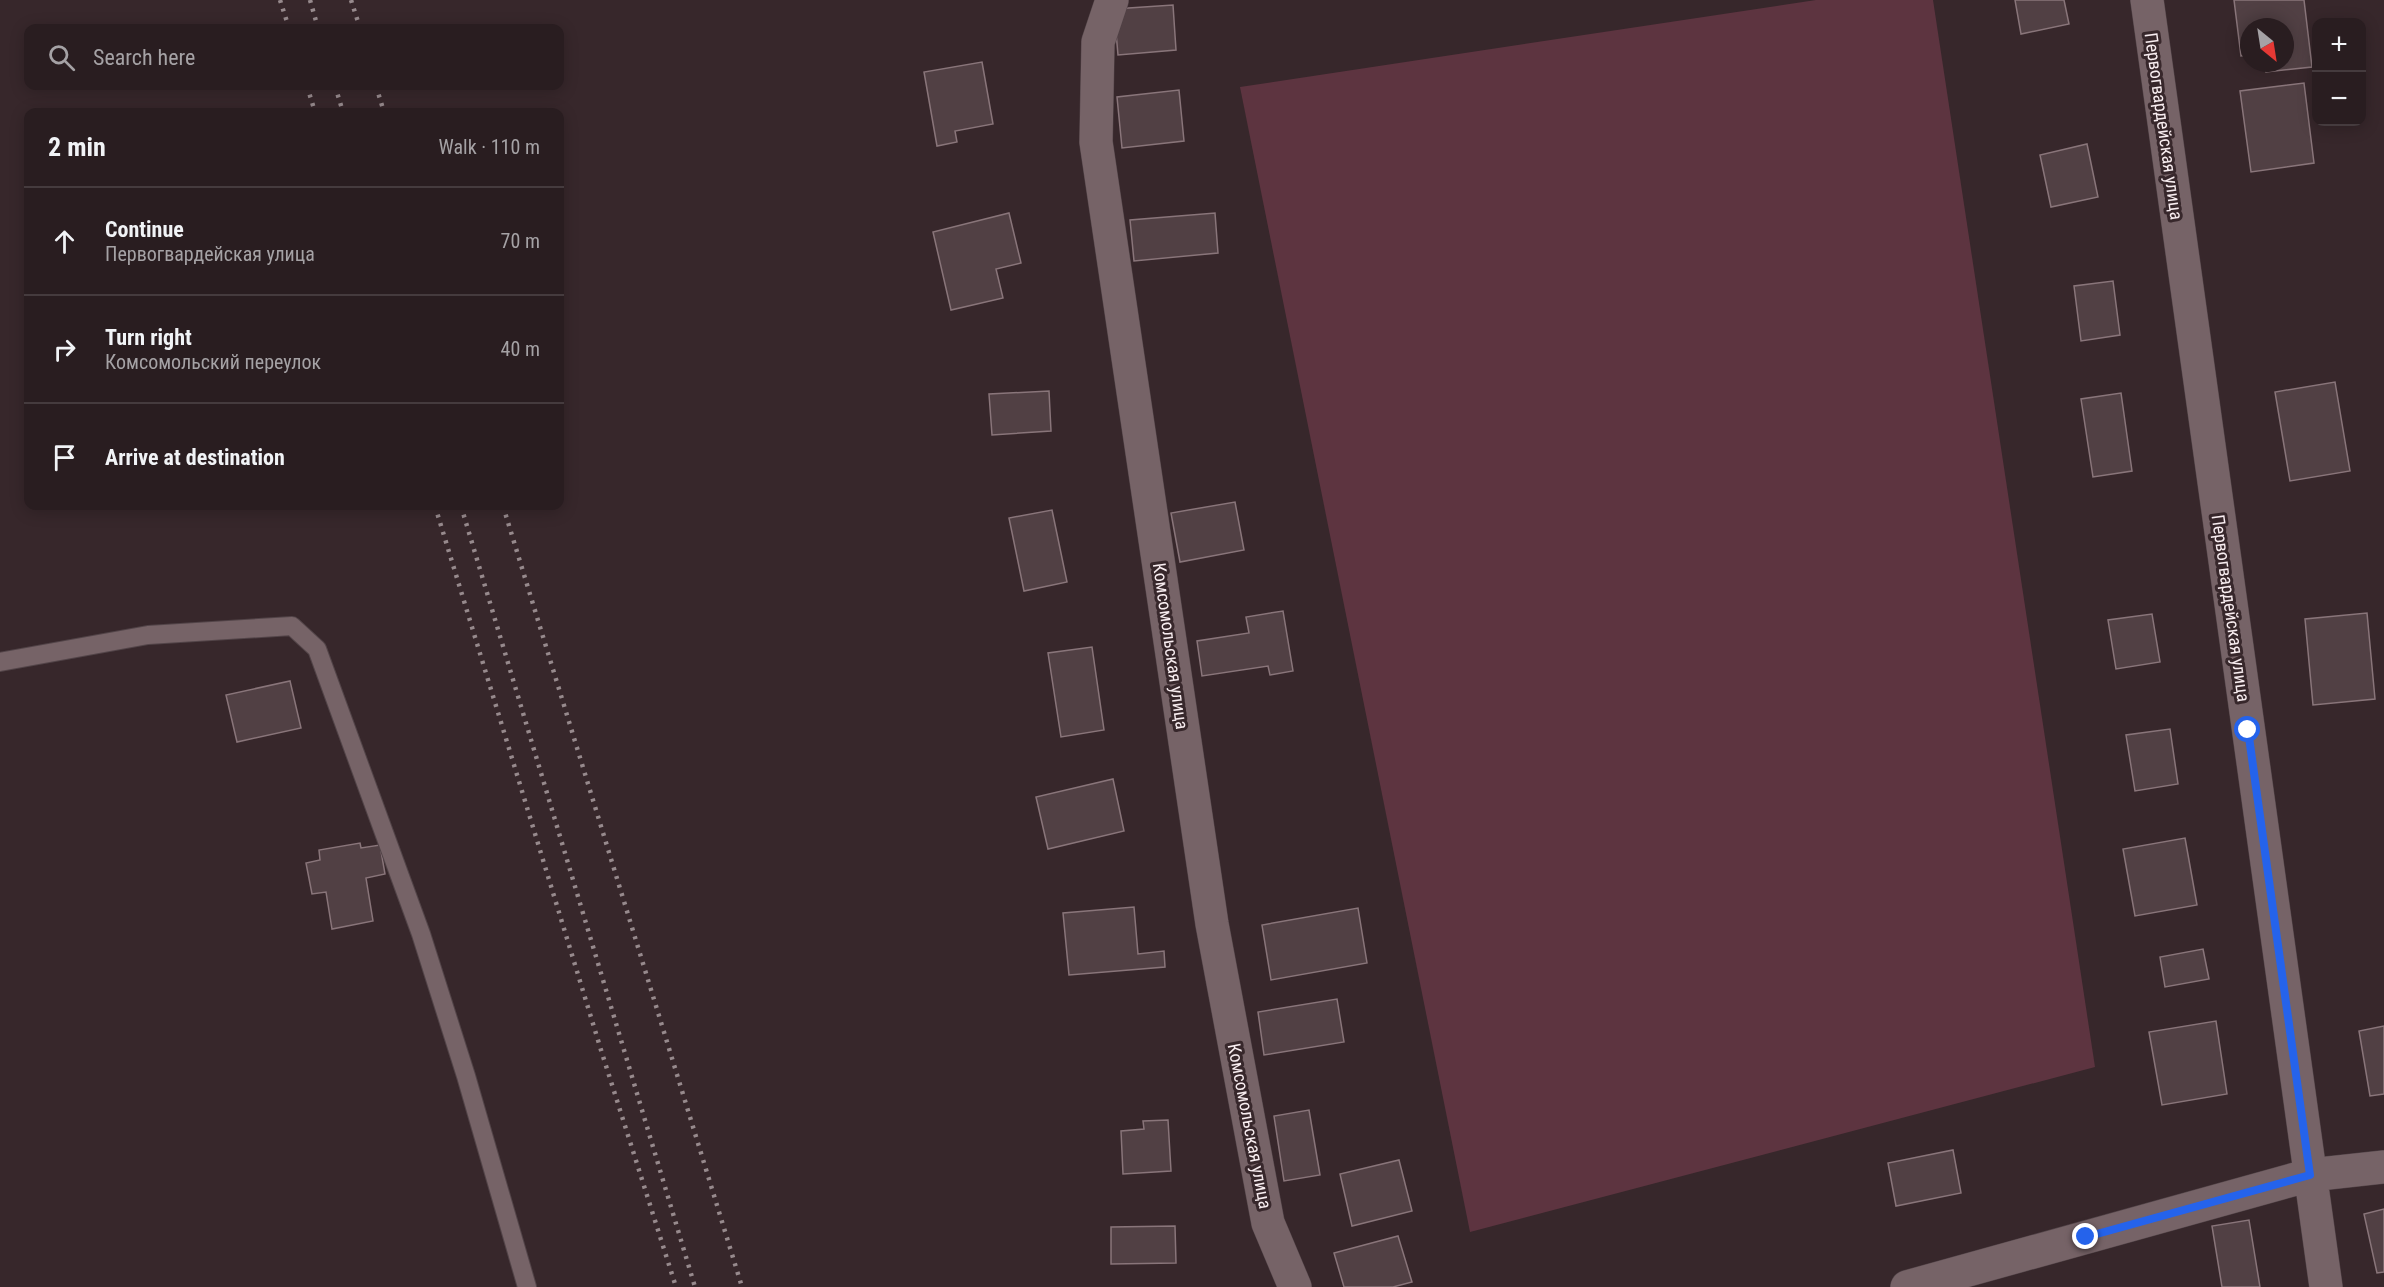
<!DOCTYPE html>
<html lang="en">
<head>
<meta charset="utf-8">
<style>
	body { margin:0; font-family:"Roboto Condensed",sans-serif; background:#312629; color:#f1f3f6 }
	.controls { position:absolute; right:18px; top:18px; display:grid; overflow:hidden; border-radius:12px; box-shadow:0 3px 15px #0003 }
	.controls button { width:54px; height:54px; display:grid; place-items:center; padding:0; border:0; border-bottom:2px solid #453b3e; background:#291d20; color:#f1f3f6; font:30px sans-serif }
	.compass { position:absolute; left:2240px; top:18px; width:54px; height:54px; border-radius:50%; background:#291d20; box-shadow:0 3px 15px #0003; rotate:150deg }
	.stop { position:absolute; width:18px; height:18px; margin:-14px; border:4px solid #2563eb; border-radius:50%; background:#fff }
	.stop.end { background:#2563eb; border-color:#fff; box-shadow:0 2px 6px #0008 }
	.list { margin:0; padding:0; list-style:none }
	h2 { display:flex; justify-content:space-between; align-items:center; height:78px; margin:0; padding:0 24px; font-size:26px }
	h2 small { font-size:20px; font-weight:400; color:#a5a2a5 }
	.list li { display:grid; grid-template-columns:39px 1fr auto; gap:18px; align-items:center; box-sizing:border-box; height:108px; padding:0 24px; border-top:2px solid #453b3e }
	.list b { display:block; font-size:22px; white-space:nowrap }
	.list p { margin:0; font-size:20px; white-space:nowrap; color:#a5a2a5 }
	.list em { font-size:20px; font-style:normal; color:#a5a2a5 }
	.icon { flex:none; width:33px; height:33px; fill:none; stroke:currentColor; stroke-width:2; stroke-linecap:round; stroke-linejoin:round }
	.map { position:relative; flex:none; width:2384px; height:1287px; overflow:hidden }
	.search { position:absolute; background:#291d20; box-shadow:0 3px 15px #0003; left:24px; top:24px; width:540px; height:66px; display:flex; align-items:center; gap:15px; box-sizing:border-box; padding:0 21px; border-radius:12px; color:#a5a2a5; font-size:22px }
	.panel { position:absolute; background:#291d20; box-shadow:0 3px 15px #0003; left:24px; top:108px; width:540px; height:402px; border-radius:12px }
	.map>svg:first-child { display:block }
	.green { fill:#5d3440 }
	.building { fill:#514044; stroke:#89757a; stroke-width:1.5 }
	.lines { fill:none; stroke-linecap:round; stroke-linejoin:round }
	.service-casing { stroke:#524448; stroke-width:20 }
	.minor-casing { stroke:#524448; stroke-width:34 }
	.service { stroke:#766367; stroke-width:18 }
	.minor { stroke:#766367; stroke-width:33 }
	.rail { stroke:#978a8d; stroke-width:4.5; stroke-dasharray:3 6; stroke-linecap:butt }
	.route { stroke:#2563eb; stroke-width:8 }
	.labels { text-anchor:middle; dominant-baseline:central; stroke-width:6; stroke-linejoin:round; paint-order:stroke }
	.street-label { font-size:18px; fill:#f8edf0; stroke:#37272b }
</style>
</head>
<body>
<div class="map">
<svg width="2384" height="1287" viewBox="0 0 2384 1287">
	<rect width="100%" height="100%" fill="#37272b"/>
	<!-- green -->
	<path class="green" d="M 1816,0 L 1933,0 L 2095,1067 L 1470,1232 L 1240,87 Z"/>
	<!-- building -->
	<path class="building" d="M 2015,0 L 2064,0 L 2069,24 L 2021,34 Z
		M 2234,0 L 2304,0 L 2312,67 L 2266,72 L 2265,63 L 2285,63 L 2285,27 L 2249,27 L 2249,55 L 2241,56 Z
		M 1173,5 L 1176,50 L 1118,55 L 1114,9 Z
		M 982,62 L 993,124 L 955,131 L 957,142 L 937,146 L 924,72 Z
		M 2304,83 L 2314,163 L 2251,172 L 2240,91 Z
		M 1179,90 L 1184,141 L 1122,148 L 1117,97 Z
		M 2087,144 L 2098,197 L 2051,207 L 2040,155 Z
		M 1009,213 L 1021,263 L 996,269 L 1003,298 L 951,310 L 933,232 Z
		M 1215,213 L 1218,253 L 1134,261 L 1130,220 Z
		M 2113,281 L 2120,335 L 2081,341 L 2074,286 Z
		M 2335,382 L 2350,471 L 2290,481 L 2275,392 Z
		M 1049,391 L 1051,431 L 992,435 L 989,394 Z
		M 2121,393 L 2132,471 L 2093,477 L 2081,399 Z
		M 1235,502 L 1244,550 L 1180,562 L 1171,513 Z
		M 1052,510 L 1067,582 L 1024,591 L 1009,518 Z
		M 1283,611 L 1293,671 L 1270,675 L 1268,666 L 1202,676 L 1197,641 L 1249,633 L 1246,617 Z
		M 2367,613 L 2375,699 L 2313,705 L 2305,619 Z
		M 2152,614 L 2160,662 L 2116,669 L 2108,620 Z
		M 1092,647 L 1104,730 L 1061,737 L 1048,653 Z
		M 290,681 L 301,728 L 237,742 L 226,695 Z
		M 2170,729 L 2178,784 L 2135,791 L 2126,735 Z
		M 1113,779 L 1124,831 L 1048,849 L 1036,797 Z
		M 2185,838 L 2197,905 L 2135,916 L 2123,849 Z
		M 360,843 L 361,848 L 380,845 L 385,874 L 366,878 L 373,921 L 332,929 L 326,892 L 312,894 L 306,863 L 320,860 L 319,850 Z
		M 1134,907 L 1138,954 L 1164,951 L 1165,967 L 1069,975 L 1063,913 Z
		M 1358,908 L 1367,963 L 1271,980 L 1262,925 Z
		M 2203,949 L 2209,979 L 2165,987 L 2160,957 Z
		M 1337,999 L 1344,1042 L 1264,1055 L 1258,1012 Z
		M 2216,1021 L 2227,1094 L 2162,1105 L 2149,1032 Z
		M 2384,1026 L 2384,1094 L 2370,1096 L 2359,1031 Z
		M 1309,1110 L 1320,1175 L 1284,1181 L 1274,1116 Z
		M 1168,1120 L 1171,1171 L 1123,1174 L 1121,1131 L 1144,1129 L 1143,1121 Z
		M 1953,1150 L 1961,1193 L 1896,1206 L 1888,1163 Z
		M 1399,1160 L 1412,1211 L 1352,1226 L 1340,1174 Z
		M 2384,1209 L 2384,1272 L 2377,1273 L 2364,1214 Z
		M 2249,1220 L 2260,1287 L 2222,1287 L 2212,1226 Z
		M 1175,1226 L 1176,1263 L 1111,1264 L 1111,1227 Z
		M 1398,1236 L 1412,1282 L 1393,1287 L 1344,1287 L 1334,1253 Z"/>
	<g class="lines">
		<defs>
			<path id="service" d="M 0,662 L 148,635 L 292,626 L 317,649 L 421,934 L 466,1076 L 527,1287"/>
			<path id="minor" d="M 1112,0 L 1098,42 L 1096,142 L 1212,924 L 1268,1223 L 1295,1287
				M 2147,0 L 2326,1287
				M 1907,1287 L 2310,1175 L 2384,1167"/>
		</defs>
		<!-- service casing -->
		<use href="#service" class="service-casing"/>
		<!-- minor casing -->
		<use href="#minor" class="minor-casing"/>
		<!-- service -->
		<use href="#service" class="service"/>
		<!-- minor -->
		<use href="#minor" class="minor"/>
		<!-- rail -->
		<path class="rail" d="M 280,0 L 289,28
			M 310,0 L 318,28
			M 351,0 L 360,28
			M 307,86 L 315,112
			M 335,86 L 343,112
			M 376,86 L 384,112
			M 435,506 L 601,1050 L 676,1287
			M 461,506 L 695,1287
			M 503,506 L 742,1287"/>
	</g>
	<g class="lines">
		<!-- route -->
		<path class="route" d="M 2086,1237 L 2310,1175 L 2248,730"/>
	</g>
	<g class="labels">
		<!-- street labels -->
		<g class="street-label">
			<text transform="translate(2164 126) rotate(82)">Первогвардейская улица</text>
			<text transform="translate(2231 608) rotate(82)">Первогвардейская улица</text>
			<text transform="translate(1171 646) rotate(82)">Комсомольская улица</text>
			<text transform="translate(1250 1126) rotate(79)">Комсомольская улица</text>
		</g>
	</g>
</svg>
<div class="controls">
<button>+</button>
<button>−</button>
</div>
<svg class="compass" viewBox="-18 -18 36 36"><path d="M0-13l5 13h-10z" fill="#e53935"/><path d="M0 13l5-13h-10z" fill="#a5a2a5"/></svg>
<div class="stop" style="left:2248px;top:730px"></div>
<div class="stop end" style="left:2086px;top:1237px"></div>
<div class="search"><svg class="icon" aria-label="search" viewBox="0 0 24 24"><circle cx="10" cy="10" r="6"/><path d="M15 15l6 6"/></svg>Search here</div>
<section class="panel">
<h2>2 min<small>Walk · 110 m</small></h2>
<ul class="list">
<li><svg class="icon" aria-label="ahead" viewBox="0 0 24 24"><path d="M12 20V5M6 11l6-6 6 6"/></svg><div><b>Continue</b><p>Первогвардейская улица</p></div><em>70 m</em></li>
<li><svg class="icon" aria-label="right" viewBox="0 0 24 24"><path d="M7 20v-9h11M14 6l5 5-5 5"/></svg><div><b>Turn right</b><p>Комсомольский переулок</p></div><em>40 m</em></li>
<li><svg class="icon" aria-label="arrive" viewBox="0 0 24 24"><path d="M6 21V4h12l-3 4 3 4H6"/></svg><div><b>Arrive at destination</b></div></li>
</ul>
</section>
</div>
</body>
</html>
